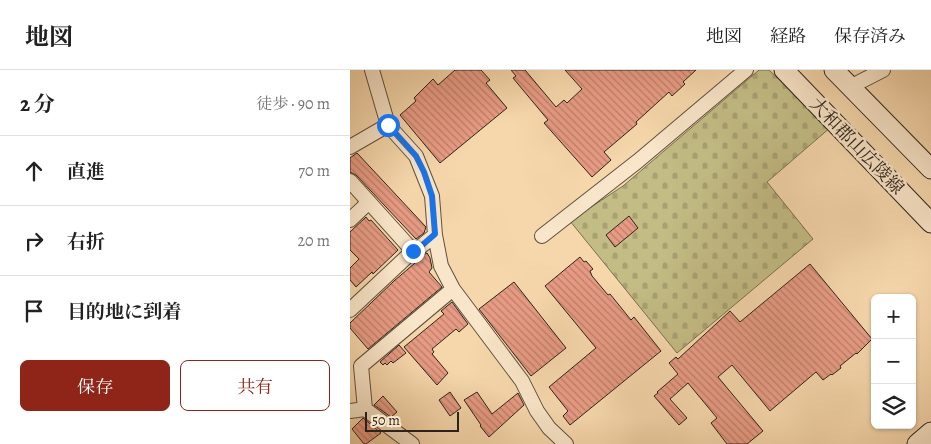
<!DOCTYPE html>
<html lang="ja">
<head>
<meta charset="utf-8">
<style>
	body { margin:0; font-family:Alegreya,"Noto Serif JP",serif; background:#f6f6f6; color:#222 }
	.controls { position:absolute; right:15px; bottom:15px; display:grid; overflow:hidden; border-radius:8px; box-shadow:0 1px 4px #0004 }
	.controls button { width:45px; height:45px; display:grid; place-items:center; padding:0; border:0; border-bottom:1px solid #e0e0e0; background:#fff; color:#222; font:25px sans-serif }
	.scale { position:absolute; left:15px; bottom:12px; width:94px; box-sizing:border-box; padding-left:5px; border:2px solid #2d231a; border-top:0; font-size:14px; line-height:18px; white-space:nowrap; color:#2d231a; -webkit-text-stroke:4px #f9e5c9; paint-order:stroke }
	.stop { position:absolute; width:15px; height:15px; margin:-11px; border:4px solid #1a73e8; border-radius:50%; background:#fff }
	.stop.end { background:#1a73e8; border-color:#fff; box-shadow:0 1px 5px #0008 }
	.list { margin:0; padding:0; list-style:none }
	h2 { display:flex; justify-content:space-between; align-items:center; height:65px; margin:0; padding:0 20px; font-size:21px }
	h2 small { font-size:16px; font-weight:400; color:#767676 }
	.list li { display:grid; grid-template-columns:32px 1fr auto; gap:15px; align-items:center; box-sizing:border-box; height:70px; padding:0 20px; border-top:1px solid #e0e0e0 }
	.list b { display:block; font-size:19px; white-space:nowrap }
	.list em { font-size:16px; font-style:normal; color:#767676 }
	.actions { display:flex; gap:10px; padding:15px 20px }
	.actions a { flex:1; padding:11px 0; border:1px solid #8f2418; border-radius:8px; text-align:center; font-size:18px; color:#8f2418 }
	.actions .main { background:#8f2418; color:#fff }
	.icon { flex:none; width:28px; height:28px; fill:none; stroke:currentColor; stroke-width:2; stroke-linecap:round; stroke-linejoin:round }
	.map { position:relative; flex:none; width:581px; height:374px; overflow:hidden }
	header { display:flex; align-items:center; gap:30px; box-sizing:border-box; height:70px; padding:0 25px; background:#fff; border-bottom:1px solid #e0e0e0 }
	header strong { font-size:24px }
	nav { display:flex; gap:28px; margin-inline-start:auto; font-size:18px }
	main { display:flex }
	aside { flex:1; background:#fff }
	.map>svg:first-child { display:block }
	.cemetery { fill:url(#cemetery-stones); stroke:#787050 }
	.building { fill:url(#building-back-hatch); stroke:#2d231a }
	.lines { fill:none; stroke-linecap:round; stroke-linejoin:round }
	.street-casing { stroke:#5f503e; stroke-width:16 }
	.secondary-casing { stroke:#2d231a; stroke-width:21 }
	.street { stroke:#f9e5c9; stroke-width:14 }
	.secondary { stroke:#f9e5c9; stroke-width:19 }
	.route { stroke:#1a73e8; stroke-width:6 }
	.labels { text-anchor:middle; dominant-baseline:central; stroke-width:5; stroke-linejoin:round; paint-order:stroke }
	.street-label { font-size:18px; fill:#2d231a; stroke:#f9e5c9 }
</style>
</head>
<body>
<header>
<strong>地図</strong>
<nav><a>地図</a><a>経路</a><a>保存済み</a></nav>
</header>
<main>
<aside>
<h2>2 分<small>徒歩 · 90 m</small></h2>
<ul class="list">
<li><svg class="icon" aria-label="ahead" viewBox="0 0 24 24"><path d="M12 20V5M6 11l6-6 6 6"/></svg><div><b>直進</b></div><em>70 m</em></li>
<li><svg class="icon" aria-label="right" viewBox="0 0 24 24"><path d="M7 20v-9h11M14 6l5 5-5 5"/></svg><div><b>右折</b></div><em>20 m</em></li>
<li><svg class="icon" aria-label="arrive" viewBox="0 0 24 24"><path d="M6 21V4h12l-3 4 3 4H6"/></svg><div><b>目的地に到着</b></div></li>
</ul>
<div class="actions"><a class="main">保存</a><a>共有</a></div>
</aside>
<div class="map">
<svg width="581" height="374" viewBox="0 0 581 374">
	<defs>
		<pattern id="cemetery-stones" width="16" height="16" patternUnits="userSpaceOnUse" patternTransform="scale(1.25)"><rect width="16" height="16" fill="#c3bc85"/><path d="M2 7V4a2 2 0 0 1 4 0v3zM10 15v-3a2 2 0 0 1 4 0v3z" fill="#a8a172"/></pattern>
		<pattern id="building-back-hatch" width="6" height="6" patternUnits="userSpaceOnUse" patternTransform="scale(1.25)"><rect width="6" height="6" fill="#e89b84"/><path d="M-1 5l2 2M0 0l6 6M5-1l2 2" fill="none" stroke="#bc7e6b"/></pattern>
	</defs>
	<rect width="100%" height="100%" fill="#f6d7ac"/>
	<filter id="stains"><feTurbulence type="fractalNoise" baseFrequency=".004" numOctaves="4"/><feColorMatrix values="0 0 0 0 .2 0 0 0 0 .09 0 0 0 0 .02 0 0 0 .5 -.17"/></filter>
	<radialGradient id="worn" r=".72"><stop offset=".6" stop-color="#630" stop-opacity="0"/><stop offset="1" stop-color="#630" stop-opacity=".3"/></radialGradient>
	<!-- cemetery -->
	<path class="cemetery" d="M 409,0 L 419,0 L 481,57 L 417,112 L 463,169 L 327,283 L 220,151 L 273,116 Z"/>
	<!-- building -->
	<path class="building" d="M 105,0 L 131,0 L 140,10 L 136,13 L 157,38 L 90,93 L 50,45 L 66,31 L 64,28 L 83,9 L 88,15 Z
		M 161,0 L 175,0 L 206,37 L 214,30 L 217,33 L 232,19 L 215,0 L 346,0 L 333,12 L 335,14 L 322,26 L 319,22 L 286,52 L 287,54 L 280,60 L 254,82 L 261,90 L 242,107 L 194,53 L 198,50 L 163,8 L 166,6 Z
		M 7,83 L 76,157 L 74,163 L 66,169 L 6,105 L 0,102 L 0,88 Z
		M 279,146 L 288,158 L 265,177 L 256,165 Z
		M 16,147 L 19,151 L 21,150 L 48,180 L 23,204 L 22,202 L 6,217 L 0,210 L 0,198 L 9,189 L 0,180 L 0,162 Z
		M 77,183 L 80,188 L 82,198 L 79,202 L 92,217 L 18,279 L 0,258 L 0,253 L 44,211 L 65,193 L 64,192 L 68,188 Z
		M 230,187 L 234,192 L 236,191 L 243,199 L 240,201 L 242,206 L 258,225 L 260,224 L 281,250 L 284,247 L 311,281 L 220,355 L 213,346 L 218,341 L 199,317 L 246,278 L 195,216 Z
		M 460,194 L 522,269 L 507,284 L 506,283 L 490,296 L 491,298 L 482,305 L 481,304 L 473,310 L 466,302 L 420,341 L 382,295 L 368,307 L 413,361 L 397,374 L 377,374 L 361,353 L 367,348 L 338,313 L 320,329 L 337,348 L 329,355 L 304,326 L 308,323 L 307,322 L 328,304 L 319,293 L 326,287 L 328,289 L 380,241 L 390,252 Z
		M 164,212 L 216,278 L 181,306 L 129,239 Z
		M 102,232 L 118,254 L 109,262 L 106,259 L 82,279 L 84,282 L 82,284 L 98,303 L 87,315 L 54,277 L 94,244 L 91,241 Z
		M 49,275 L 56,283 L 43,293 L 41,291 L 37,295 L 35,293 L 33,295 L 30,292 Z
		M 100,322 L 111,338 L 100,346 L 89,330 Z
		M 127,322 L 142,344 L 168,323 L 174,335 L 139,367 L 130,356 L 131,355 L 114,330 Z
		M 33,326 L 47,342 L 41,347 L 24,335 Z
		M 13,348 L 31,363 L 16,374 L 14,374 L 2,359 Z"/>
	<g class="lines">
		<defs>
			<path id="street" d="M 22,0 L 38,55 L 66,86 L 82,126 L 85,165 L 91,196 L 103,219 L 172,311 L 187,341 L 199,358 L 216,374
				M 500,17 L 533,0
				M 0,77 L 38,55
				M 0,111 L 63,181
				M 0,150 L 19,132
				M 192,166 L 288,91 L 396,0
				M 0,240 L 63,181 L 69,178 L 85,165
				M 15,339 L 11,296 L 103,219
				M 0,341 L 15,339 L 62,374"/>
			<path id="secondary" d="M 434,0 L 581,153
				M 484,0 L 581,99
				M 567,374 L 581,362"/>
		</defs>
		<!-- street casing -->
		<use href="#street" class="street-casing"/>
		<!-- secondary casing -->
		<use href="#secondary" class="secondary-casing"/>
		<!-- street -->
		<use href="#street" class="street"/>
		<!-- secondary -->
		<use href="#secondary" class="secondary"/>
	</g>
	<g class="lines">
		<!-- route -->
		<path class="route" d="M 38,55 L 66,86 L 74,102 L 82,126 L 85,164 L 69,178 L 63,181"/>
	</g>
	<g class="labels">
		<!-- street labels -->
		<g class="street-label">
			<text transform="translate(507 76) rotate(46)">大和郡山広陵線</text>
		</g>
	</g>
	<rect width="100%" height="100%" filter="url(#stains)"/>
	<rect width="100%" height="100%" fill="url(#worn)"/>
</svg>
<div class="controls">
<button>+</button>
<button>−</button>
<button><svg class="icon" aria-label="layers" viewBox="0 0 24 24"><path d="M12 4l9 5-9 5-9-5zM3 14l9 5 9-5"/></svg></button>
</div>
<div class="scale">50 m</div>
<div class="stop" style="left:38px;top:55px"></div>
<div class="stop end" style="left:63px;top:181px"></div>
</div>
</main>
</body>
</html>
